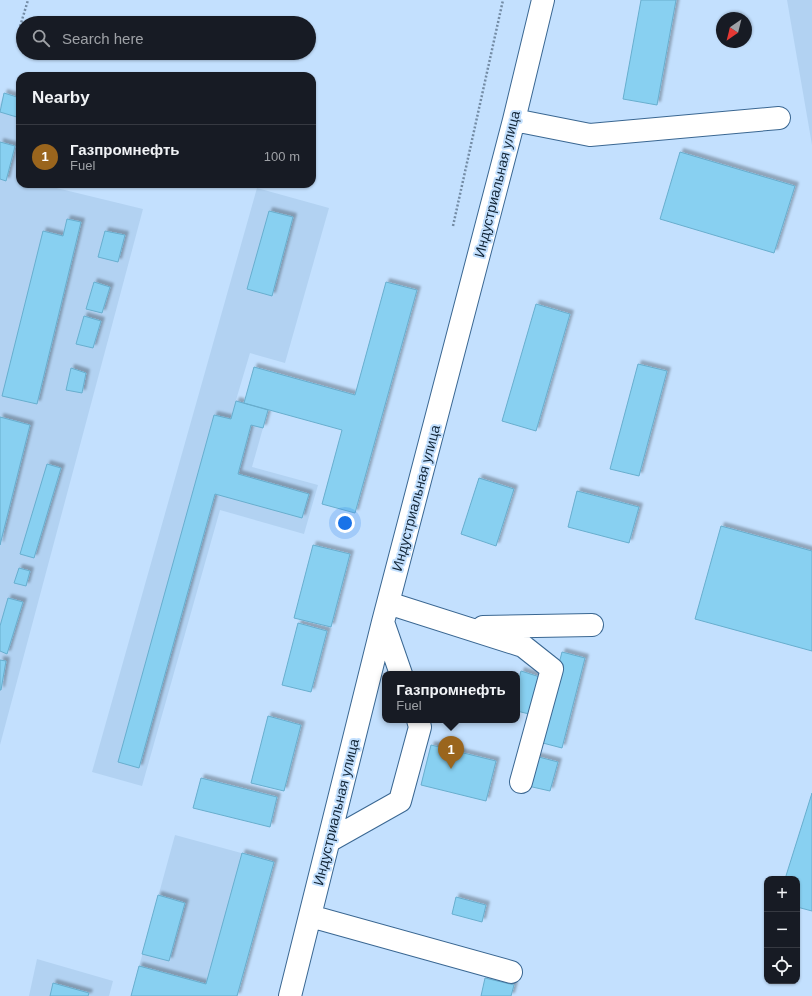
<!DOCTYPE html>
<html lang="en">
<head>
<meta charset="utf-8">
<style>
	body { margin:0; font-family:Arial,sans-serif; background:#242831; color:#f1f3f6 }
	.controls { position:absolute; right:12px; bottom:12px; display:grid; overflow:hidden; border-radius:8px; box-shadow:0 1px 3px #0004 }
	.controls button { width:36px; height:36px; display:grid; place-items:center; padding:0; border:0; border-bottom:1px solid #363941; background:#171b24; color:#f1f3f6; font:20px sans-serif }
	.compass { position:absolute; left:716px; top:12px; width:36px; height:36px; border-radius:50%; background:#171b24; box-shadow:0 1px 3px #0004; rotate:215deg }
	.you { position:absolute; left:345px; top:523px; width:14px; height:14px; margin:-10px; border:3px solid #fff; border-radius:50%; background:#1a73e8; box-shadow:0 0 0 6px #1a73e833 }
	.badge { display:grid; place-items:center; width:26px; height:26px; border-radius:50%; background:#9a651d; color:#fff; font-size:13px; font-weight:700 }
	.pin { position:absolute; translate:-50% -33px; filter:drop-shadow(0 1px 2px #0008) }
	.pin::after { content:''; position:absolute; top:21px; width:14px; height:12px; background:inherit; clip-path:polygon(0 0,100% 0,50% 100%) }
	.popup { position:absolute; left:382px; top:671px; width:138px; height:52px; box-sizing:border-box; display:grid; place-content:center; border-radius:8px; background:#171b24; filter:drop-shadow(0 1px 3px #0005); font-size:13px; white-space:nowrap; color:#9ea1a6 }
	.popup b { font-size:15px; color:#f1f3f6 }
	.popup::after { content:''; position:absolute; left:50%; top:100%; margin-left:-8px; border:8px solid transparent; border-top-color:#171b24 }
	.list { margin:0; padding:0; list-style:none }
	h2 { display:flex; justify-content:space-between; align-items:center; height:52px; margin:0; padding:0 16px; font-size:17px }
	h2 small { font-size:13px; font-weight:400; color:#9ea1a6 }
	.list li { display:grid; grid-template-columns:26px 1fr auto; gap:12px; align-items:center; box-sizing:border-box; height:64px; padding:0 16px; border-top:1px solid #363941 }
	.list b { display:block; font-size:15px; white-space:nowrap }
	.list p { margin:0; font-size:13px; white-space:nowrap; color:#9ea1a6 }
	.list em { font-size:13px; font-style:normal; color:#9ea1a6 }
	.icon { flex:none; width:22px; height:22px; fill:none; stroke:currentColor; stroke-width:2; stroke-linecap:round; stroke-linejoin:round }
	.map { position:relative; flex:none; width:812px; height:996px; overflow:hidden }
	.search { position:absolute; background:#171b24; box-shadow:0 1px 3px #0004; left:16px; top:16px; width:300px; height:44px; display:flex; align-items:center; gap:10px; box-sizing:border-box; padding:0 14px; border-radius:22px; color:#9ea1a6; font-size:15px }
	.panel { position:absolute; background:#171b24; box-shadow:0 1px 3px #0004; left:16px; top:72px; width:300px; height:116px; border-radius:12px }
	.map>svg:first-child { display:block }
	.built { fill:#b2d2f2 }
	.building { fill:#88d0f1; stroke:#68aece; filter:url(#shadow) }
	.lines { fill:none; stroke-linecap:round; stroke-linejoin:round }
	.minor-casing { stroke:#3a6792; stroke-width:24 }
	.path { stroke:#738ba4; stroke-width:2.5; stroke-dasharray:2 2; stroke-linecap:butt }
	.minor { stroke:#fff; stroke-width:22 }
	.labels { text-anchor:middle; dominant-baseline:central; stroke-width:4; stroke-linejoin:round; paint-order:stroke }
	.street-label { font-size:14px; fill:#132638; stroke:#c3e0fe }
</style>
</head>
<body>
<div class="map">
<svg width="812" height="996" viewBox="0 0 812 996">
	<defs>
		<filter id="shadow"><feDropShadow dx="3.5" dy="-3.5" stdDeviation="1" flood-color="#0004"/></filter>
	</defs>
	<rect width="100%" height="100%" fill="#c3e0fe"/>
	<!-- built -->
	<path class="built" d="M 787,0 L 812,0 L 812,145 Z
		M 4,93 L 20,98 L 20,184 L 40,184 L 143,209 L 0,745 L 0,105 Z
		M 257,188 L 329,208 L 285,363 L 250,353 L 236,400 L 268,410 L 252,467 L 318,485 L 304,534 L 220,510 L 142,786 L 92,772 Z
		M 175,835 L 274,862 L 237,996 L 131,996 Z
		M 37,959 L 113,981 L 109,996 L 29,996 Z"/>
	<!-- building -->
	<path class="building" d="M 641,0 L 676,0 L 657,105 L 623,99 Z
		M 4,93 L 20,98 L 20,118 L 0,112 Z
		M 0,142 L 15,146 L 6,181 L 0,179 Z
		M 680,152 L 795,186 L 774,253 L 660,219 Z
		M 269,211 L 293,217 L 272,296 L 247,289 Z
		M 67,219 L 81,222 L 37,404 L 2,396 L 43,231 L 63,236 Z
		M 105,231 L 125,235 L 118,262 L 98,257 Z
		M 94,282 L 110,287 L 102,313 L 86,309 Z
		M 386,282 L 417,290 L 355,513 L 322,504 L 342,430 L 244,403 L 254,367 L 355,395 Z
		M 536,304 L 570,314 L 536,431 L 502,421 Z
		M 84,316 L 101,321 L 93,348 L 76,344 Z
		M 638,364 L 667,371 L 639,476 L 610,469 Z
		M 71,368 L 86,373 L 82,393 L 66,390 Z
		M 236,401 L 268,410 L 263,428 L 251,425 L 238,474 L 309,494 L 302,518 L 215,494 L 139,768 L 118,762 L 214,415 L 231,419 Z
		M 0,417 L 30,425 L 0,545 Z
		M 47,464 L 61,468 L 34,558 L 20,554 Z
		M 479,478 L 514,489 L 496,546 L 461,534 Z
		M 577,491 L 639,507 L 629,543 L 568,527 Z
		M 721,526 L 812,551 L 812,651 L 695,619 Z
		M 313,545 L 350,554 L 331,627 L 294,618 Z
		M 19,568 L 30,571 L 26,586 L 14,583 Z
		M 8,598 L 23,602 L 7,654 L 0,651 L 0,626 Z
		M 298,623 L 327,631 L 311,692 L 282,685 Z
		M 562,652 L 585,658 L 562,748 L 539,742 Z
		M 0,660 L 6,661 L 1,690 L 0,690 Z
		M 521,671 L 543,678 L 533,715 L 517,711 L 517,685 Z
		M 268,716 L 301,725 L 284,791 L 251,783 Z
		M 431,745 L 496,761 L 486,801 L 421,785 Z
		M 535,756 L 558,762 L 550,791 L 528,786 Z
		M 201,778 L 277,797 L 270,827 L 193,808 Z
		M 812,793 L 812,911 L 797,907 L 797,879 L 785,879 Z
		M 242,853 L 274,862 L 237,996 L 131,996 L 139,966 L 206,984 Z
		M 158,895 L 185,903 L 169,961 L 142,954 Z
		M 456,897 L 486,905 L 482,922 L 452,914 Z
		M 485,978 L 514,985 L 511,996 L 481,996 Z
		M 53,983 L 89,993 L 88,996 L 50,996 Z"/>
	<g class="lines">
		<defs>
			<path id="minor" d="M 514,120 L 590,135 L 779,118
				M 388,603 L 523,646 L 552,669 L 521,782
				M 383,622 L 401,674
				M 483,627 L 592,625
				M 329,841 L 400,801 L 420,727 L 418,720
				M 310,916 L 511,972
				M 290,996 L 383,622 L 514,120 L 543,0"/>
		</defs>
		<!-- minor casing -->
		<use href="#minor" class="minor-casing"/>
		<!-- path -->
		<path class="path" d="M 19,30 L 28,0
			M 453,226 L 503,0"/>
		<!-- minor -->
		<use href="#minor" class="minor"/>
	</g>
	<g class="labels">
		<!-- street labels -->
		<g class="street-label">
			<text transform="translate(497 184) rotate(-76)">Индустриальная улица</text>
			<text transform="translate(416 498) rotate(-75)">Индустриальная улица</text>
			<text transform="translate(336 812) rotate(-76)">Индустриальная улица</text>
		</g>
	</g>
</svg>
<div class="controls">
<button>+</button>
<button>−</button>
<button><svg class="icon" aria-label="locate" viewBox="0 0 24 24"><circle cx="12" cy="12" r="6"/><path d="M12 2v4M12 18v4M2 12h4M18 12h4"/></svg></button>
</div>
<svg class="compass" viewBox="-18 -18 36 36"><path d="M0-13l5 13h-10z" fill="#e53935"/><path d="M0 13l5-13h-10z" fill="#9ea1a6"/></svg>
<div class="you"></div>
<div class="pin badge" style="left:451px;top:769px">1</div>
<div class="popup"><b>Газпромнефть</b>Fuel</div>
<div class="search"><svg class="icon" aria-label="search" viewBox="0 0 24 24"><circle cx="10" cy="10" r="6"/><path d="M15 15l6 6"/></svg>Search here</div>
<section class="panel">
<h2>Nearby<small></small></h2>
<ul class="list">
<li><span class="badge">1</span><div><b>Газпромнефть</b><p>Fuel</p></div><em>100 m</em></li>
</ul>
</section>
</div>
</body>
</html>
